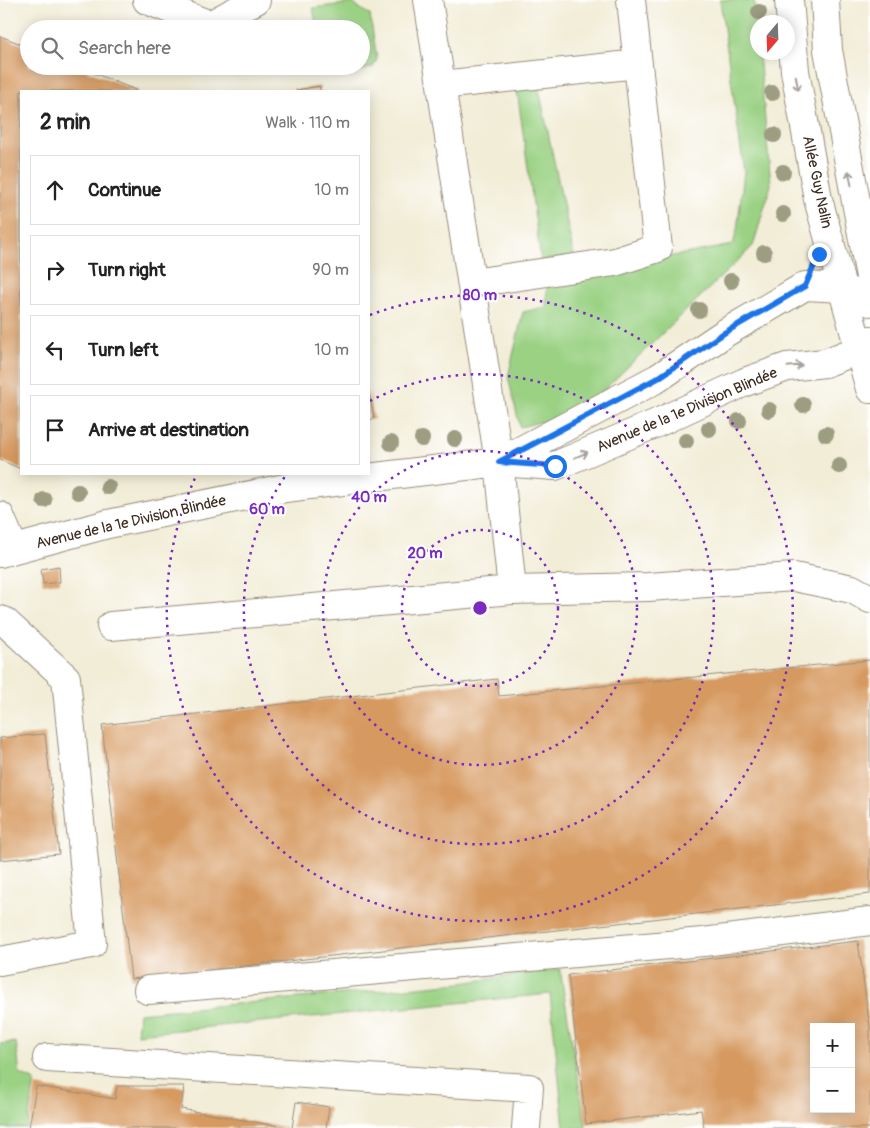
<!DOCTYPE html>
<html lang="en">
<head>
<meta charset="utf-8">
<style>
	body { margin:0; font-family:Pangolin,sans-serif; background:#f6f6f6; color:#222 }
	.controls { position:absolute; right:15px; bottom:15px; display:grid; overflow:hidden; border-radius:0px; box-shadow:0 2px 12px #0003 }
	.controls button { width:45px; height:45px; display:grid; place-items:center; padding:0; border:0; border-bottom:1px solid #e0e0e0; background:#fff; color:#222; font:25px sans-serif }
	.compass { position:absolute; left:750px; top:15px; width:45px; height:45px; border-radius:50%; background:#fff; box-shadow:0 2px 12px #0003; rotate:199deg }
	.stop { position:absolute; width:15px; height:15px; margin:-11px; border:4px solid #1a73e8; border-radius:50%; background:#fff }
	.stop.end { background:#1a73e8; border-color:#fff; box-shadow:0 1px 5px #0008 }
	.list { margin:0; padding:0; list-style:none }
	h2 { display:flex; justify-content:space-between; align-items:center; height:65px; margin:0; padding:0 20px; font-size:21px }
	h2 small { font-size:16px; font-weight:400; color:#767676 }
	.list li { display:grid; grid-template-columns:32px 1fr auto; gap:15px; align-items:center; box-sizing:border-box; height:70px; margin:0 10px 10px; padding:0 10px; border:1px solid #e0e0e0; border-radius:0px }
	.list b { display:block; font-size:19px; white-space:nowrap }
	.list em { font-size:16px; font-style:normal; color:#767676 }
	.icon { flex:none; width:28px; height:28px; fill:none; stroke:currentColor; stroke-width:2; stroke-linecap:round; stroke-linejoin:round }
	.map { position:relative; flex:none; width:870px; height:1128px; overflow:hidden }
	.search { position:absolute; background:#fff; box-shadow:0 2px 12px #0003; left:20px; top:20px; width:350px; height:55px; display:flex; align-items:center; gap:12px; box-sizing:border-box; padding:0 18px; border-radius:28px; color:#767676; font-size:19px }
	.panel { position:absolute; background:#fff; box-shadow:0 2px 12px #0003; left:20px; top:90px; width:350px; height:385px; border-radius:0px }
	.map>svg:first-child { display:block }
	.green { fill:#9ad183; stroke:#6a7e50 }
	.building { fill:#d6995e; fill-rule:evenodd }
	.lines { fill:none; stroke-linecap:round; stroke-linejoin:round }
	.minor-casing { stroke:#968c7a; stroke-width:30 }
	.minor { stroke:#fff; stroke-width:28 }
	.tree { fill:#9d9d82 }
	.oneway { stroke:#a79f9a }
	.route { stroke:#1a73e8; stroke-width:6 }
	.ring { fill:none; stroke:#7b2cbf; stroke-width:2.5; stroke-dasharray:2.5 5 }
	.labels { text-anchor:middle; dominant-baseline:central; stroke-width:4; stroke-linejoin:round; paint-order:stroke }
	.street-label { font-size:15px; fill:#3b2a1e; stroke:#fff }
	.centre { fill:#7b2cbf; stroke:#fff; stroke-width:2.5 }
	.ring-label { font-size:15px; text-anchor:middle; font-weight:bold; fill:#7b2cbf; stroke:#fff; stroke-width:4; stroke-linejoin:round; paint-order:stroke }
</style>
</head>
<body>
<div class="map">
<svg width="870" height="1128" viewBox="0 0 870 1128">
	<rect width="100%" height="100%" fill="#fff"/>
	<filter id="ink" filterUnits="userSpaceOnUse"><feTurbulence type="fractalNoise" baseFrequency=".02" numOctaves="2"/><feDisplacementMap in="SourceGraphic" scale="10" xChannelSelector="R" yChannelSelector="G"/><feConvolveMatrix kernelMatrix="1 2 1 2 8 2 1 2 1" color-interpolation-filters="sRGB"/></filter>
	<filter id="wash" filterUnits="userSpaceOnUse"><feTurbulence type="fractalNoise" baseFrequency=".0096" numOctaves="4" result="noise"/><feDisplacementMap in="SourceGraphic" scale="20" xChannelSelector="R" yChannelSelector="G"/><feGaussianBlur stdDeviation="1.12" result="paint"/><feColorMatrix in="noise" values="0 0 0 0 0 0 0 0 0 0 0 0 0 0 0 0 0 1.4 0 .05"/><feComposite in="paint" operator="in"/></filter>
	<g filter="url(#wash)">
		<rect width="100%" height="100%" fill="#f2edd7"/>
		<!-- green -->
		<path class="green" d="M 720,0 L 754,0 L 771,185 L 753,246 L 581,412 L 520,427 L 508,377 L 523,312 L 546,307 L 547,279 L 733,245 L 737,230 L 744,172 Z
			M 352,3 L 370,15 L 377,59 L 373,67 C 359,72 338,78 325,70 L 324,66 L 361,66 L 361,29 L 317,29 L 313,8 Z
			M 537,80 L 574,256 L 541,261 L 516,83 Z
			M 560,969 L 586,1128 L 564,1128 L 550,994 L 137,1034 L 139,1013 L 460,983 Z
			M 16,1042 L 20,1074 L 35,1081 L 27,1128 L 0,1128 L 0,1044 Z"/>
		<g id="blocks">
			<!-- building -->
			<path class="building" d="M 0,36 L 29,47 L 29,66 L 76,66 L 138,91 L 21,91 L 21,469 L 0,460 Z
				M 320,86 L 320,91 L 296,91 L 296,90 Z
				M 369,391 L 374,419 L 369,420 Z
				M 59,566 L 60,582 L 43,584 L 41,569 Z
				M 870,660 L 870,894 L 131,979 L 102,725 L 497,679 L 499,696 Z
				M 45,734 L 59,854 L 0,860 L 0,738 Z
				M 858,941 L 870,1028 L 870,1128 L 704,1128 L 701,1110 L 586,1124 L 568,975 ZM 814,1027 L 851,1027 L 851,1109 L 814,1109 Z
				M 36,1086 L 115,1099 L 117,1086 L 184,1086 L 181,1109 L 289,1128 L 29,1128 Z
				M 296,1102 L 329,1107 L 326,1128 L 292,1128 Z"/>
		</g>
	</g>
	<g filter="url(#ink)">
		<use href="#blocks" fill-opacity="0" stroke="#968c7a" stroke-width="1"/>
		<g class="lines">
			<defs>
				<path id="minor" d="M 147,0 L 210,25 L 256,0
					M 789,0 L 795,71 L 818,199 L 870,389
					M 825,0 L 828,50 L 870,277
					M 441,85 L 638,64
					M 472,283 L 615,262 L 658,248 L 631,0
					M 499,462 L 658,378 L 725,333 L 805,286 L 843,288 L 870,302
					M 0,516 L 14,549
					M 0,553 L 108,524 L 285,488 L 499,462 L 555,466 L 657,423 L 745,382 L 787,367 L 825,363 L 858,350 L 870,340
					M 512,590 L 648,587 L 794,577 L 852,589 L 870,599
					M 0,620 L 4,621 L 66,678 L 92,944 L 0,961
					M 111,626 L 512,590 L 499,462 L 428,0
					M 148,990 L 703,942 L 870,921
					M 47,1058 L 529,1088 L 526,1128"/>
			</defs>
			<!-- minor casing -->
			<use href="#minor" class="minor-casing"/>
			<!-- minor -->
			<use href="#minor" class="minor"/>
		</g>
		<!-- trees -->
		<g class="tree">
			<circle cx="759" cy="12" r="8"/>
			<circle cx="772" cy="93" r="8"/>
			<circle cx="774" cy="135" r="8"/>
			<circle cx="783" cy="172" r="8"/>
			<circle cx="783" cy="214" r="8"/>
			<circle cx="764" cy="253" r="8"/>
			<circle cx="731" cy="281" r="8"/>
			<circle cx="699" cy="310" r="8"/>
			<circle cx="803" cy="405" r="8"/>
			<circle cx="769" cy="410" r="8"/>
			<circle cx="739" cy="421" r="8"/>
			<circle cx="709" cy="429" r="8"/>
			<circle cx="826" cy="434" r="8"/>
			<circle cx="422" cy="439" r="8"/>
			<circle cx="455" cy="439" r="8"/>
			<circle cx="686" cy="441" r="8"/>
			<circle cx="391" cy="443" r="8"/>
			<circle cx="839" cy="466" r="8"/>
			<circle cx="108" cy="487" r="8"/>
			<circle cx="78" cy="492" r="8"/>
			<circle cx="44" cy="500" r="8"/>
		</g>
		<!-- one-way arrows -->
		<defs><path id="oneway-shaft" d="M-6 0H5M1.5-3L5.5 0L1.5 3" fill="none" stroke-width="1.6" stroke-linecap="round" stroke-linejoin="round" transform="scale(1.25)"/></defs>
		<g class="oneway">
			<use href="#oneway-shaft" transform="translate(797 83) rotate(80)"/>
			<use href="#oneway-shaft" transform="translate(850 178) rotate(-101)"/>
			<use href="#oneway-shaft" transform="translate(795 366) rotate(-6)"/>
			<use href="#oneway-shaft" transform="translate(581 455) rotate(-23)"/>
		</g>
	</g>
	<g class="lines" filter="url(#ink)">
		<!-- route -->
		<path class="route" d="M 555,466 L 499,462 L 658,378 L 724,333 L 805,286 L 819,254"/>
	</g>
	<!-- distance rings -->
	<g class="ring">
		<circle cx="480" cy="608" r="78"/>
		<circle cx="480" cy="608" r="157"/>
		<path d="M370 401A235 235 0 1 1 286 475"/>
		<path d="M370 315A313 313 0 1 1 196 476"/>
	</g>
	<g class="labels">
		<!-- street labels -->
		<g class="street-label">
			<text transform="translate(817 182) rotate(78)">Allée Guy Nalin</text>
			<text transform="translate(687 410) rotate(-23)">Avenue de la 1e Division Blindée</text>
			<text transform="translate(131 522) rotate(-13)">Avenue de la 1e Division Blindée</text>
		</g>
	</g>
	<circle cx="480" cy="608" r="8" class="centre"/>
	<g class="ring-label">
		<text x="480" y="300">80 m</text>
		<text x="369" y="502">40 m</text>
		<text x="267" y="514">60 m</text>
		<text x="425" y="558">20 m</text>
	</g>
</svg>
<div class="controls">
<button>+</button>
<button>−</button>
</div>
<svg class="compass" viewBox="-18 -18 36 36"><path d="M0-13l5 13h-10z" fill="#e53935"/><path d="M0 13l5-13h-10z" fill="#767676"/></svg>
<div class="stop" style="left:555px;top:466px"></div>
<div class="stop end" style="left:819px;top:254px"></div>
<div class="search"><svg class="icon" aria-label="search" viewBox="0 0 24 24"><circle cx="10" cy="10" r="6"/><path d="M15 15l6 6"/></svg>Search here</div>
<section class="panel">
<h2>2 min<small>Walk · 110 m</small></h2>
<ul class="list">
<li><svg class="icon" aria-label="ahead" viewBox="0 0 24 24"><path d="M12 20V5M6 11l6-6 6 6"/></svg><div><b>Continue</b></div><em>10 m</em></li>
<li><svg class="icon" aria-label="right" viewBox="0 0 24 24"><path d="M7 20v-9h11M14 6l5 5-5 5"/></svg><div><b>Turn right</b></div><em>90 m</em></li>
<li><svg class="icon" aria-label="left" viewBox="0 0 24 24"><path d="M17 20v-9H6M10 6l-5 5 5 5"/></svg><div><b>Turn left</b></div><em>10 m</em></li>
<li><svg class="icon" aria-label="arrive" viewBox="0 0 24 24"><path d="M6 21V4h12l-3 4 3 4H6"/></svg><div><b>Arrive at destination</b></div></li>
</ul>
</section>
</div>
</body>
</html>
